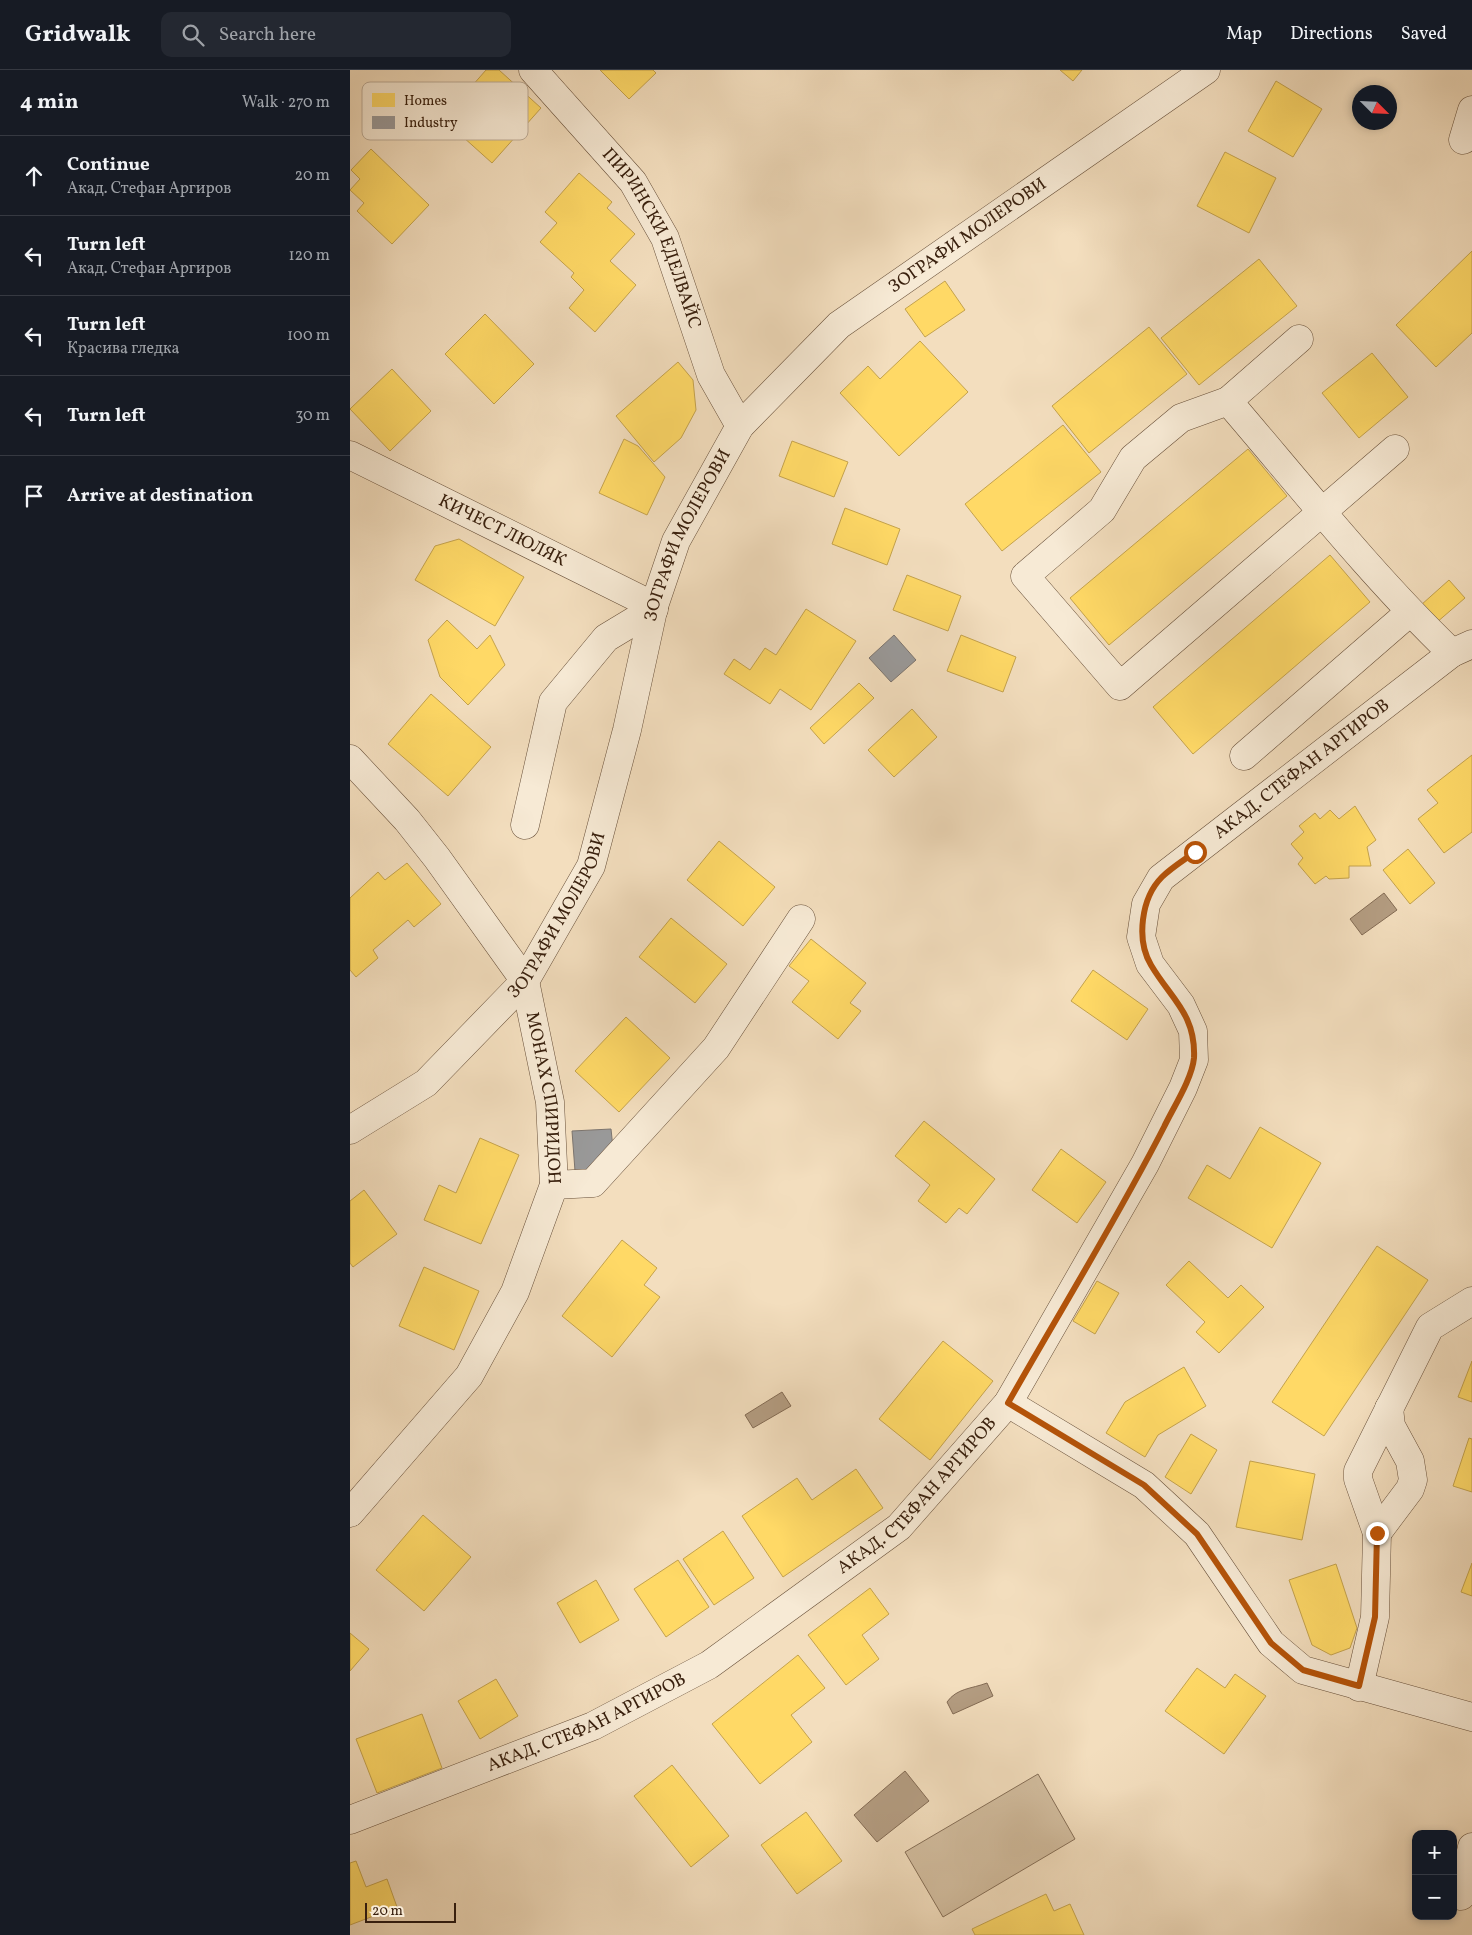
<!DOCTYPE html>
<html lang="en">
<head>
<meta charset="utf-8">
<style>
	body { margin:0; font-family:Vollkorn,serif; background:#242831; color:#f1f3f6 }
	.controls { position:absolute; right:15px; bottom:15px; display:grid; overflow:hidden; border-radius:10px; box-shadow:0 2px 8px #0003 }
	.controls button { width:45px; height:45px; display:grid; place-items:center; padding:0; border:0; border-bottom:1px solid #363941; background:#171b24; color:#f1f3f6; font:25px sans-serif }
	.compass { position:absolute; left:1002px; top:15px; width:45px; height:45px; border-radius:50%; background:#171b24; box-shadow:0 2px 8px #0003; rotate:114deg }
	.scale { position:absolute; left:15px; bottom:12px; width:91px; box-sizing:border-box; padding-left:5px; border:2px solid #39200e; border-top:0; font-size:14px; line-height:18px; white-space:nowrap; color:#39200e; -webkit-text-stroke:4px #f7ead5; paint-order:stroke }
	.stop { position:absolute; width:15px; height:15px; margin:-11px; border:4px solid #b45309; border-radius:50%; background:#fff }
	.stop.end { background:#b45309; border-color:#fff; box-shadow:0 1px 5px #0008 }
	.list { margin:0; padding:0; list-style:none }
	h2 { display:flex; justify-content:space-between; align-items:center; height:65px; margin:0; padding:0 20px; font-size:21px }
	h2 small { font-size:16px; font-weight:400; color:#9ea1a6 }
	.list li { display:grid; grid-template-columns:32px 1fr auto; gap:15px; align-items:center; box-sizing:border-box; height:80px; padding:0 20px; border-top:1px solid #363941 }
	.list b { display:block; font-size:19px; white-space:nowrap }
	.list p { margin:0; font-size:16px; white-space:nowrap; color:#9ea1a6 }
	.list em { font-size:16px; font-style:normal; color:#9ea1a6 }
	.icon { flex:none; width:28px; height:28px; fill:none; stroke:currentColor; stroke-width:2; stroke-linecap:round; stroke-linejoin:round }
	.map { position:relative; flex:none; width:1122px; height:1865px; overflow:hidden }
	header { display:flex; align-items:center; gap:30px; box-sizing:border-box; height:70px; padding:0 25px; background:#171b24; border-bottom:1px solid #363941 }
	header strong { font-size:24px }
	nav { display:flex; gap:28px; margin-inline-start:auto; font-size:18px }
	.search { width:350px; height:45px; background:#242831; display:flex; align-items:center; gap:12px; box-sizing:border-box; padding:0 18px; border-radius:10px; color:#9ea1a6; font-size:19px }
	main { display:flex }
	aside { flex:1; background:#171b24 }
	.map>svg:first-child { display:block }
	.green { fill:#d3bea0; stroke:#866f57 }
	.water { fill:#b49d82; stroke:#836b54 }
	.homes { fill:#ffd966; stroke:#c4a24c }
	.industry { fill:#999; stroke:#7c756f }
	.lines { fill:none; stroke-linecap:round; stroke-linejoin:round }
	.minor-casing { stroke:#68503a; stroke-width:29 }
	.minor { stroke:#f7ead5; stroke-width:28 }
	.route { stroke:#b45309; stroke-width:6 }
	.labels { text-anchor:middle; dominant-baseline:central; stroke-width:5; stroke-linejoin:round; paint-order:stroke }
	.street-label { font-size:18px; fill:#39200e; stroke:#f7ead5 }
	.key { fill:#f7ead5; stroke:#bead99; stroke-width:1 }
	.key-label { font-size:14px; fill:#39200e }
</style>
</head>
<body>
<header>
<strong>Gridwalk</strong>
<div class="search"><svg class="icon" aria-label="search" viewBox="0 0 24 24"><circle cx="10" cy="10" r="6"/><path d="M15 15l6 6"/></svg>Search here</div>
<nav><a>Map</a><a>Directions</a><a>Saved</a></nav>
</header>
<main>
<aside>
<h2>4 min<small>Walk · 270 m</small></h2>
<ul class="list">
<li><svg class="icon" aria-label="ahead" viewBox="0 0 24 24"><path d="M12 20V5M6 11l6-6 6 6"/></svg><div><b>Continue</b><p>Акад. Стефан Аргиров</p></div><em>20 m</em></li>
<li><svg class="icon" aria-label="left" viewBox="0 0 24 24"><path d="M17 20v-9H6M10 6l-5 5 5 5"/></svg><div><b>Turn left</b><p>Акад. Стефан Аргиров</p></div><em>120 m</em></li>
<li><svg class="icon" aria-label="left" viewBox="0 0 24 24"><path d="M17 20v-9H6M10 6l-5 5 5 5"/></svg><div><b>Turn left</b><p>Красива гледка</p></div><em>100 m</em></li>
<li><svg class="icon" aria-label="left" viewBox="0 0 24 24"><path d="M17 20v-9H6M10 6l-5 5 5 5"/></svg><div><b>Turn left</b></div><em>30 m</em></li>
<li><svg class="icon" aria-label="arrive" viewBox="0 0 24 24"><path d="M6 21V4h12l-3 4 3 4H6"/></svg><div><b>Arrive at destination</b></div></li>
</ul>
</aside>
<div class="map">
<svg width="1122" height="1865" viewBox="0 0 1122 1865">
	<rect width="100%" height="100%" fill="#f3debe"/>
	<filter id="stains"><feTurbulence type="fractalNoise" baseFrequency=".004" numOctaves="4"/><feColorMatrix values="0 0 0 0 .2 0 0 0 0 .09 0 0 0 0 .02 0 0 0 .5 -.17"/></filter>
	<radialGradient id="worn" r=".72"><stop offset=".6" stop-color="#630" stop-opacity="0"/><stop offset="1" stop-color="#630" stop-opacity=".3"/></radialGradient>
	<!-- green -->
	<path class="green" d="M 688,1704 L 725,1769 L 593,1847 L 555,1782 Z"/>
	<!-- water -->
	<path class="water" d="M 1034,823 L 1047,840 L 1012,865 L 1000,849 Z
		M 432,1322 L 441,1336 L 403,1358 L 395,1345 Z
		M 637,1613 L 643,1626 L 603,1644 L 597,1632 C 607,1618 621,1619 637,1613 Z
		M 555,1701 L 579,1731 L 527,1772 L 504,1745 Z"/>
	<!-- homes -->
	<path class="homes" d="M 136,0 L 149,0 L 191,38 L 142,93 L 93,49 Z
		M 250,0 L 303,0 L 306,3 L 279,29 Z
		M 710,0 L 732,0 L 723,11 Z
		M 926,11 L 972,39 L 943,87 L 898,61 Z
		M 21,79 L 79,135 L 42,174 L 7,141 L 14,133 L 0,120 L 10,109 L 1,100 Z
		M 875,82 L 926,108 L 899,163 L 847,136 Z
		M 229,103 L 262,132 L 257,138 L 285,164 L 260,191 L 286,215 L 245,262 L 219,238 L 234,220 L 221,207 L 224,203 L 190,172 L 207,153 L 195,142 Z
		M 1122,181 L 1122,263 L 1086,297 L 1046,255 Z
		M 909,189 L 947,236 L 849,315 L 811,268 Z
		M 595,211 L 615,240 L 575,267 L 555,239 Z
		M 135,244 L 184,294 L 144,334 L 95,284 Z
		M 799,257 L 837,304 L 739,383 L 702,336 Z
		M 570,271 L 618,322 L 549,386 L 490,323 L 518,296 L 530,309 Z
		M 1022,283 L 1058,327 L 1009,368 L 972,323 Z
		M 328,292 L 343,310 L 346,340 L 331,368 L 304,392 L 266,346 Z
		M 42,299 L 81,341 L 40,381 L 0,339 Z
		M 713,355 L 751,402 L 652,481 L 615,434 Z
		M 274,369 L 288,376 L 315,407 L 297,445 L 249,423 Z
		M 442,371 L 498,392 L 484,427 L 429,406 Z
		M 898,379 L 937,426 L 759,575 L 720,528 Z
		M 495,438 L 550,459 L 537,495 L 482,474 Z
		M 109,469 L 174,507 L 145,556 L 65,510 L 85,476 Z
		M 980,485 L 1020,532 L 843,684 L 803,637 Z
		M 557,505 L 611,526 L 598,561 L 543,540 Z
		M 1099,510 L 1115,528 L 1086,553 L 1071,535 Z
		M 456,539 L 506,571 L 461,640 L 430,619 L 420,634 L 374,604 L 384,589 L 400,600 L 415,578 L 426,585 Z
		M 97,550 L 127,579 L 140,565 L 155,595 L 118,635 L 90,607 L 78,570 Z
		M 611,565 L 666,587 L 653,622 L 597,601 Z
		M 509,613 L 524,628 L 474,674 L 460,658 Z
		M 81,624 L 141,677 L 98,726 L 38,674 Z
		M 562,639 L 587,667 L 544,707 L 518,680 Z
		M 1122,685 L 1122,762 L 1094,783 L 1068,749 L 1088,733 L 1077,720 Z
		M 1005,736 L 1026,770 L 1017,777 L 1021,796 L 999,796 L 999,808 L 979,809 L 976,806 L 965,814 L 948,794 L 953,788 L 941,774 L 954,762 L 949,756 L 965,743 L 970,749 L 980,740 L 989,749 Z
		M 369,771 L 425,817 L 393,856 L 337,810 Z
		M 1058,779 L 1085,813 L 1060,834 L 1033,800 Z
		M 57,793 L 91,834 L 64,857 L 58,850 L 23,880 L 28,888 L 6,907 L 0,900 L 0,828 L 28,802 L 35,810 Z
		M 321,848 L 377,894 L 345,933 L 289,887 Z
		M 461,869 L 516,913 L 500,933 L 511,941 L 488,969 L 442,932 L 459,911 L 439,896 Z
		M 743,900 L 798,939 L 777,970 L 721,931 Z
		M 276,947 L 320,988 L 269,1042 L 225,1001 Z
		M 574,1051 L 645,1109 L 617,1144 L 609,1138 L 596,1153 L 568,1131 L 580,1115 L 545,1086 Z
		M 910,1057 L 971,1093 L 922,1178 L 838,1128 L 857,1095 L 880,1109 Z
		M 130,1068 L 169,1085 L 131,1174 L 74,1150 L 89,1115 L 106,1123 Z
		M 711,1079 L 756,1112 L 727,1153 L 682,1120 Z
		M 14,1120 L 47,1164 L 3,1197 L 0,1193 L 0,1131 Z
		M 272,1170 L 307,1198 L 294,1215 L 310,1227 L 262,1287 L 212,1246 Z
		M 1027,1176 L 1078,1210 L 974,1366 L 922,1332 Z
		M 839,1191 L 878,1228 L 891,1215 L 914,1237 L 869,1283 L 846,1262 L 855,1252 L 816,1215 Z
		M 74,1197 L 129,1221 L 104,1280 L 49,1256 Z
		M 747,1211 L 769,1223 L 745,1264 L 723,1251 Z
		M 593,1271 L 643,1311 L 580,1390 L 529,1349 Z
		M 1122,1291 L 1122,1332 L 1108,1327 Z
		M 834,1297 L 856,1336 L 808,1365 L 795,1387 L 756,1363 L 775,1332 Z
		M 841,1364 L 867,1380 L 841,1424 L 815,1407 Z
		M 1119,1368 L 1122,1369 L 1122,1422 L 1103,1416 Z
		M 900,1391 L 965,1404 L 952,1470 L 886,1457 Z
		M 506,1399 L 533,1438 L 433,1507 L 392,1446 L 447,1408 L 462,1430 Z
		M 73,1445 L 121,1487 L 74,1541 L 26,1500 Z
		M 373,1461 L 404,1508 L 364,1535 L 333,1489 Z
		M 328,1490 L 359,1537 L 316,1567 L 284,1519 Z
		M 1122,1493 L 1122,1526 L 1111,1522 Z
		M 986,1494 L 1007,1558 L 1000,1578 L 981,1585 L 962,1575 L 939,1510 Z
		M 246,1510 L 269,1550 L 230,1573 L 207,1533 Z
		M 520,1518 L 539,1544 L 512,1565 L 529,1589 L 496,1615 L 458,1565 Z
		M 0,1563 L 19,1579 L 0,1601 Z
		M 448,1585 L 475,1618 L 441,1645 L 462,1672 L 410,1714 L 362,1654 Z
		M 847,1598 L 875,1618 L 885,1604 L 916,1626 L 874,1684 L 815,1641 Z
		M 146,1609 L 168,1646 L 130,1669 L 108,1631 Z
		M 72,1644 L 92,1698 L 27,1723 L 6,1669 Z
		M 322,1695 L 379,1766 L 341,1797 L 284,1726 Z
		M 456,1742 L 492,1791 L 447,1824 L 411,1775 Z
		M 6,1791 L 16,1817 L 37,1809 L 47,1837 L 0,1855 L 0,1793 Z
		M 696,1824 L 704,1841 L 720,1834 L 734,1865 L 625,1865 L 622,1859 Z"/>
	<!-- industry -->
	<path class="industry" d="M 544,565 L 566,590 L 541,612 L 519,588 Z
		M 261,1059 L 263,1078 L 243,1100 L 225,1101 L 222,1061 Z"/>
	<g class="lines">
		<defs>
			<g id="minor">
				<path id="s1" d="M 183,0 L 283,112 L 315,168 L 361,305 L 390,356"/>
				<path d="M 1113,70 L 1122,40"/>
				<path d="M 878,331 L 949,269"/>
				<path d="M 1045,379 L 770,616 L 675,506 L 752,440 L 783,388 L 831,348 L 878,331 C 951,416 1021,505 1102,583"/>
				<path id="s2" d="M 0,385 L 304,536"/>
				<path d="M 894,686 L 1060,542"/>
				<path id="s3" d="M 0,689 L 57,750 L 87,788 L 175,911 L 200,1032 L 204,1115 L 165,1222 L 119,1306 L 0,1443"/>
				<path d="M 175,755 L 203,632 L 256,568 L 304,539"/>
				<path id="s4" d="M 0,1060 L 76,1013 L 175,911 L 241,796 L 277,660 L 304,536 L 326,471 L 390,356 L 489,255 L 856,0"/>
				<path d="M 204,1115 L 243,1113 L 366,978 L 451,849"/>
				<path d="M 658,1333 L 794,1415 L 847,1464 L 921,1573 L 953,1600 L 1122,1647"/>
				<path d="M 1027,1463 L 1060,1419 L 1063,1410 L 1060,1391 L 1041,1356 L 1039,1338"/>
				<path d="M 1009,1617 L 1025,1547 L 1027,1463 L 1008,1409 L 1008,1401 L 1080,1257 L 1122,1231"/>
				<path id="s5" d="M 0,1750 L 243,1656 L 359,1595 L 549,1457 L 658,1333 L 795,1094 L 833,1018 L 844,990 L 843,961 L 831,935 L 800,894 L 791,867 L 796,834 L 811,808 L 1102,583 L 1122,574"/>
				<path d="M 1111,1826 L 1122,1777"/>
			</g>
		</defs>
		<!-- minor casing -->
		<use href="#minor" class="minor-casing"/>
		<!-- minor -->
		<use href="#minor" class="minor"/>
	</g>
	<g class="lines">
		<!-- route -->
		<path class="route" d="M 845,782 C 834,790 821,798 812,807 C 791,828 786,870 801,895 C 821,929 846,944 844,988 C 842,1009 823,1038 814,1057 C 766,1151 710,1241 658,1333 L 794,1415 L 847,1464 L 921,1573 L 953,1600 L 1009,1616 L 1025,1547 L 1027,1463"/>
	</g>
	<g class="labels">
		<!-- street labels -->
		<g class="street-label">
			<text stroke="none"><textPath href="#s4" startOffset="1130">ЗОГРАФИ МОЛЕРОВИ</textPath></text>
			<text stroke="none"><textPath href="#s1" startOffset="209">ПИРИНСКИ ЕДЕЛВАЙС</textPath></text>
			<text stroke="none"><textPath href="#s2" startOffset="170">КИЧЕСТ ЛЮЛЯК</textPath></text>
			<text stroke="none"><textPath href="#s4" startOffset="710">ЗОГРАФИ МОЛЕРОВИ</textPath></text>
			<text stroke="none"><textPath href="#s5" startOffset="1561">АКАД. СТЕФАН АРГИРОВ</textPath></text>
			<text stroke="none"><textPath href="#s4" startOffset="305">ЗОГРАФИ МОЛЕРОВИ</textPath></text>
			<text stroke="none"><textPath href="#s3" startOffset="402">МОНАХ СПИРИДОН</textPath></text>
			<text stroke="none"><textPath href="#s5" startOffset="661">АКАД. СТЕФАН АРГИРОВ</textPath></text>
			<text stroke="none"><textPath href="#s5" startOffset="256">АКАД. СТЕФАН АРГИРОВ</textPath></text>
		</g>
	</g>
	<!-- legend -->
	<rect x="12" y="12" width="166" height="58" rx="8" class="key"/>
	<rect x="22" y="23" width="23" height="14" fill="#ffd966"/>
	<rect x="22" y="46" width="23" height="13" fill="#999"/>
	<g class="key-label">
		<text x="54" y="35">Homes</text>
		<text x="54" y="57">Industry</text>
	</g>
	<rect width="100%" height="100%" filter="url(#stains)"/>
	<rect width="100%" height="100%" fill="url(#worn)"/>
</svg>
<div class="controls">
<button>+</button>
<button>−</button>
</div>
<svg class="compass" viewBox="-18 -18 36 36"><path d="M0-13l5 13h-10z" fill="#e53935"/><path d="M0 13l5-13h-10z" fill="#9ea1a6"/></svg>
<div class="scale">20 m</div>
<div class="stop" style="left:845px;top:782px"></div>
<div class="stop end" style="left:1027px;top:1463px"></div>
</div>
</main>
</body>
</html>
